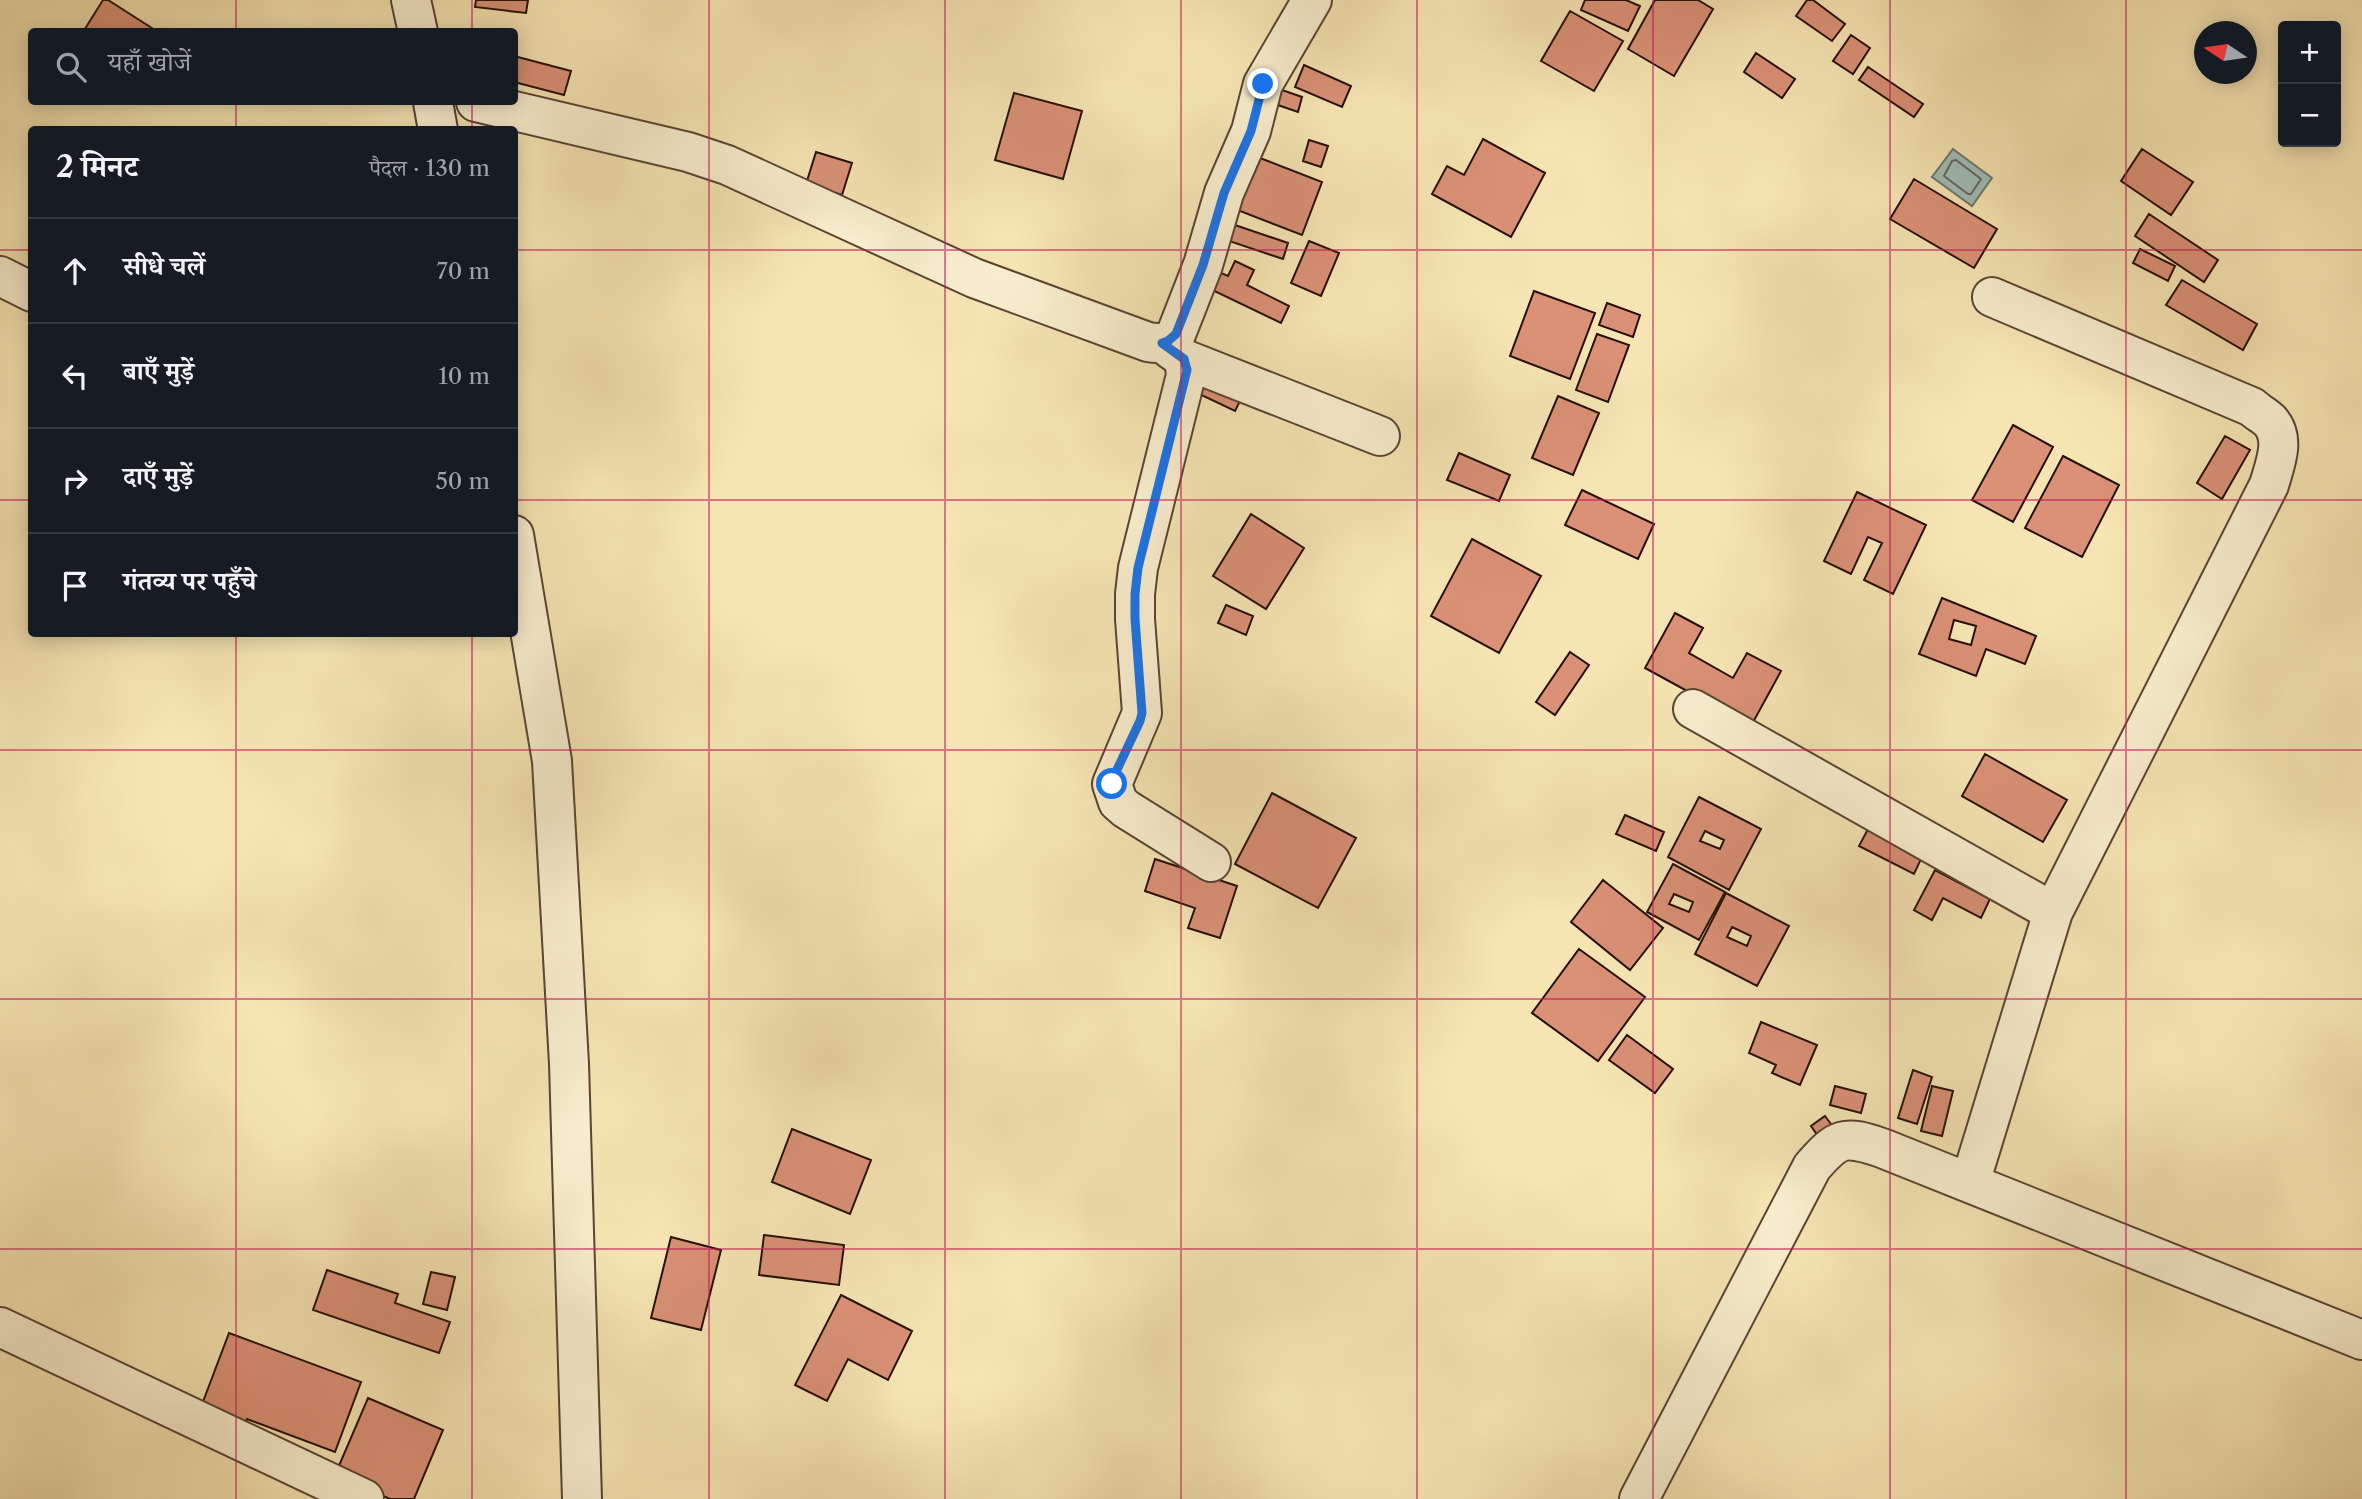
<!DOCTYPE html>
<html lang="hi">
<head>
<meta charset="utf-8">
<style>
	body { margin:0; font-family:"Libre Caslon Text","Noto Serif Devanagari",serif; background:#20242c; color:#f1f3f6 }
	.controls { position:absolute; right:21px; top:21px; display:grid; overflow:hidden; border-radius:7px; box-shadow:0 4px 18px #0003 }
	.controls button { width:63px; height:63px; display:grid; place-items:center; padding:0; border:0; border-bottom:2px solid #363941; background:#171b24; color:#f1f3f6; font:35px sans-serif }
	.compass { position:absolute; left:2194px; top:21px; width:63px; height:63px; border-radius:50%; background:#171b24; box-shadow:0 4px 18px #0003; rotate:283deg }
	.stop { position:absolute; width:21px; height:21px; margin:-16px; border:5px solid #1a73e8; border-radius:50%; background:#fff }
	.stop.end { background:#1a73e8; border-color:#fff; box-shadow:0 2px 7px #0008 }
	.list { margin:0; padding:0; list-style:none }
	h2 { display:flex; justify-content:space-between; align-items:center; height:91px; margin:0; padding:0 28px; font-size:30px }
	h2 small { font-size:23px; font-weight:400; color:#9ea1a6 }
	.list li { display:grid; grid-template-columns:46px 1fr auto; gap:21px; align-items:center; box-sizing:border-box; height:105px; padding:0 28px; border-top:2px solid #363941 }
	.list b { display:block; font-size:26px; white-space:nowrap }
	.list em { font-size:23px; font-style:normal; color:#9ea1a6 }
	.icon { flex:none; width:38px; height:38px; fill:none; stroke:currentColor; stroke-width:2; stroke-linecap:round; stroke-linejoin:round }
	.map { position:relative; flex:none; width:2362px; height:1499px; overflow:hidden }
	.search { position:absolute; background:#171b24; box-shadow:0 4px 18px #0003; left:28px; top:28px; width:490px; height:77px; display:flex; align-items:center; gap:18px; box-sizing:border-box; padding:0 24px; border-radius:7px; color:#9ea1a6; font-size:26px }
	.panel { position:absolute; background:#171b24; box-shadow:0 4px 18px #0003; left:28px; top:126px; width:490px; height:511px; border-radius:7px }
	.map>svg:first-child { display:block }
	.water { fill:#a0bdb7; stroke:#6f7771; stroke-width:2 }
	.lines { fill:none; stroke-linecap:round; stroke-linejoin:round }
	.shore { stroke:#63665f; stroke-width:2 }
	.building { fill:#da9176; stroke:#260f07; stroke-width:2; fill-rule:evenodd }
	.minor-casing { stroke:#5a4432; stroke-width:42 }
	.tertiary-casing { stroke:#5a4432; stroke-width:42 }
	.minor { stroke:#f9eece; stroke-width:38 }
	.tertiary { stroke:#f9eece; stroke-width:38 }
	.route { stroke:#1a73e8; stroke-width:9 }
	.grid { fill:none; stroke:#c2185b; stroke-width:2; stroke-opacity:0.55 }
</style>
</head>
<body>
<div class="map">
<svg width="2362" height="1499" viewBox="0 0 2362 1499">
	<rect width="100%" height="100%" fill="#f6e5b3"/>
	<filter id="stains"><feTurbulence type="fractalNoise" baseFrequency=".00286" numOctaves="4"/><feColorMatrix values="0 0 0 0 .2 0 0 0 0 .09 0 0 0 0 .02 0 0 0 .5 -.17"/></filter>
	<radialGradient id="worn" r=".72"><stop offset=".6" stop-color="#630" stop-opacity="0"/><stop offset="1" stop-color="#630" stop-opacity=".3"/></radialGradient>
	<!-- water -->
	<path class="water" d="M 1953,149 L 1992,178 L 1972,206 L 1932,177 Z"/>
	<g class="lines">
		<!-- shore -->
		<path class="shore" d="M 1956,160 L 1981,179 L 1971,194 L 1968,194 L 1944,176 L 1952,161 Z"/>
	</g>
	<!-- building -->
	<path class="building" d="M 103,0 L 108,0 L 158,32 L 83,32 Z
		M 476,0 L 528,0 L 526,13 L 475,7 Z
		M 1585,0 L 1626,0 L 1640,6 L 1628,31 L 1581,10 Z
		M 1655,0 L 1698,0 L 1713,9 L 1674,76 L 1628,49 Z
		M 1807,0 L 1813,0 L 1845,24 L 1832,41 L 1796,16 Z
		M 1570,11 L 1623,41 L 1594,91 L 1541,61 Z
		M 1851,35 L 1870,48 L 1853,74 L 1833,61 Z
		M 1756,53 L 1795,79 L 1782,98 L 1744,72 Z
		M 514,56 L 571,71 L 564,95 L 514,82 Z
		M 1304,65 L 1351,86 L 1342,107 L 1295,87 Z
		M 1868,67 L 1923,104 L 1914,117 L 1859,80 Z
		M 1268,85 L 1302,97 L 1298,112 L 1263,100 Z
		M 1014,93 L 1082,111 L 1063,179 L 995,160 Z
		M 1483,139 L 1545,173 L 1511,237 L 1432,194 L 1447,166 L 1464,175 Z
		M 1309,140 L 1328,146 L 1321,167 L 1303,161 Z
		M 2142,149 L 2193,182 L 2171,215 L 2121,181 Z
		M 816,152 L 852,163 L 842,195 L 806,184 Z
		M 1247,153 L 1322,182 L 1302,235 L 1227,206 Z
		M 1914,179 L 1997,229 L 1974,268 L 1890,219 Z
		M 2149,214 L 2218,260 L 2204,282 L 2135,236 Z
		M 1226,222 L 1288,243 L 1283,259 L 1220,238 Z
		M 1309,241 L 1339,253 L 1321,296 L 1291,283 Z
		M 2140,249 L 2175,266 L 2168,281 L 2133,263 Z
		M 1235,261 L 1254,270 L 1247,285 L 1289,306 L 1281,323 L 1204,286 L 1212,269 L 1228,276 Z
		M 2182,280 L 2257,324 L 2243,350 L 2166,305 Z
		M 1534,291 L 1595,313 L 1570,379 L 1510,356 Z
		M 1607,303 L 1640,315 L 1633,337 L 1599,325 Z
		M 1597,334 L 1629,345 L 1608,402 L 1576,390 Z
		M 1203,371 L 1245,391 L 1235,411 L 1193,391 Z
		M 1558,396 L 1599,413 L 1573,475 L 1532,458 Z
		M 2013,425 L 2053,447 L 2013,522 L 1972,500 Z
		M 2225,436 L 2250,450 L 2222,499 L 2197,483 Z
		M 1459,453 L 1510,475 L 1499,501 L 1447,480 Z
		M 2063,456 L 2119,485 L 2082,557 L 2025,528 Z
		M 1582,490 L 1654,524 L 1638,559 L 1565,525 Z
		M 1857,492 L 1926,525 L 1893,594 L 1864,580 L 1882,543 L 1868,537 L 1851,574 L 1824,561 Z
		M 1251,514 L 1304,548 L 1266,609 L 1213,576 Z
		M 1472,539 L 1541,576 L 1499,653 L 1431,616 Z
		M 1942,598 L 2036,636 L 2025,664 L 1986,649 L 1976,676 L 1919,654 ZM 1954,620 L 1976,626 L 1971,645 L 1949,639 Z
		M 1226,605 L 1253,616 L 1246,635 L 1218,623 Z
		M 1675,613 L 1703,628 L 1689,653 L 1733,678 L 1747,653 L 1781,671 L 1751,726 L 1645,668 Z
		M 1570,652 L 1589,665 L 1555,715 L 1536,702 Z
		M 1985,754 L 2067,800 L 2043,842 L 1962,796 Z
		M 1272,793 L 1356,838 L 1318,908 L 1235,864 Z
		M 1699,797 L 1761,829 L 1729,890 L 1668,857 ZM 1705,831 L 1724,840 L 1720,849 L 1700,841 Z
		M 1625,815 L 1664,832 L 1656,851 L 1616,834 Z
		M 1868,829 L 1922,857 L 1914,874 L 1859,846 Z
		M 1155,859 L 1237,886 L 1220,938 L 1188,928 L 1195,908 L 1145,891 Z
		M 1673,864 L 1725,892 L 1699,940 L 1647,912 ZM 1674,894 L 1693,902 L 1689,912 L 1669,904 Z
		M 1935,870 L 1990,899 L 1981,918 L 1943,898 L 1932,920 L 1914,910 Z
		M 1603,880 L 1663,928 L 1630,970 L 1571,922 Z
		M 1726,893 L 1789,926 L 1757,986 L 1695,954 ZM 1732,927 L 1751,936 L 1747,946 L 1727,937 Z
		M 1579,949 L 1645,997 L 1598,1061 L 1532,1013 Z
		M 1761,1022 L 1817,1045 L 1800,1085 L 1772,1073 L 1776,1065 L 1749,1053 Z
		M 1627,1035 L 1673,1069 L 1655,1093 L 1609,1060 Z
		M 1913,1070 L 1932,1077 L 1917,1124 L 1898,1118 Z
		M 1835,1086 L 1866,1094 L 1861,1113 L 1830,1105 Z
		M 1932,1086 L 1953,1091 L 1942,1136 L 1921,1131 Z
		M 1825,1116 L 1834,1128 L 1820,1139 L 1811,1126 Z
		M 792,1129 L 871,1160 L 850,1214 L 772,1182 Z
		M 764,1235 L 844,1245 L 839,1285 L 759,1275 Z
		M 671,1237 L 721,1250 L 701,1330 L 651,1318 Z
		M 327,1270 L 398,1294 L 395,1303 L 450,1322 L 439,1353 L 313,1310 Z
		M 431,1272 L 455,1277 L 447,1310 L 423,1304 Z
		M 841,1295 L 912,1331 L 888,1380 L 848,1359 L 827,1401 L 795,1385 Z
		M 229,1333 L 361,1382 L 335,1452 L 247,1419 L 242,1431 L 198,1415 Z
		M 368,1398 L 443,1430 L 414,1499 L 390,1499 L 335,1475 Z"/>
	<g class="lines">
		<defs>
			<path id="minor" d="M 476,102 L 688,152 L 727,165 L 974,278 L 1148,342 C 1159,344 1168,344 1176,334 L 1203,265 L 1224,193 L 1251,131 L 1263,84 L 1312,0
				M 0,276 L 32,292
				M 1162,343 L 1184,359 L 1186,375 L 1138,568 L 1135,594 L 1135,619 L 1142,713 L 1112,784 L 1118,802 L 1126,809 L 1211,862
				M 1184,359 L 1380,436
				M 1693,709 L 2053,912
				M 1970,1183 L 2053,912 L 2269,485 C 2275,464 2286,439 2270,421 C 2265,416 2257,412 2252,407 L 1992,297
				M 0,1327 L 364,1499
				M 1639,1499 L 1812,1167 C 1838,1137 1844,1135 1882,1148 L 2362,1340"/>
			<path id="tertiary" d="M 411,0 L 418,32
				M 433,102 L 438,130
				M 514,535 L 552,761 L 569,1064 L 582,1499"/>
		</defs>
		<!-- minor casing -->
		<use href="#minor" class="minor-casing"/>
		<!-- tertiary casing -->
		<use href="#tertiary" class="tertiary-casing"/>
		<!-- minor -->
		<use href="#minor" class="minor"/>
		<!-- tertiary -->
		<use href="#tertiary" class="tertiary"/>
	</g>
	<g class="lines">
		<!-- route -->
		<path class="route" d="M 1112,784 L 1114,776 L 1140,721 L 1142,713 L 1135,619 L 1135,594 L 1138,568 L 1187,370 L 1184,359 L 1162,343 L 1168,341 L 1176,334 L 1203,265 L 1224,193 L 1251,131 L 1263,84"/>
	</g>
	<!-- grid -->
	<path class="grid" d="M 236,0 L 236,32M 472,0 L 472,32M 709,0 L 709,1499M 945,0 L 945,1499M 1181,0 L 1181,1499M 1417,0 L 1417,1499M 1653,0 L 1653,1499M 1890,0 L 1890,1499M 2126,0 L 2126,1499M 236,102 L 236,130M 472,102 L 472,130M 0,250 L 32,250M 514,250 L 2362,250M 0,500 L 32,500M 514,500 L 2362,500M 236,634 L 236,1499M 472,634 L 472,1499M 0,750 L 2362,750M 0,999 L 2362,999M 0,1249 L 2362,1249"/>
	<rect width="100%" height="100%" filter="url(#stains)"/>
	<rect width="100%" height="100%" fill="url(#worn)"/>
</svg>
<div class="controls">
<button>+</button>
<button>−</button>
</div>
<svg class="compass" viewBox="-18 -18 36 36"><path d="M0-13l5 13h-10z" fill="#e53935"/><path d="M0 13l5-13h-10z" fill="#9ea1a6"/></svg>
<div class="stop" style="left:1112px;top:784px"></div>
<div class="stop end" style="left:1263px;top:84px"></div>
<div class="search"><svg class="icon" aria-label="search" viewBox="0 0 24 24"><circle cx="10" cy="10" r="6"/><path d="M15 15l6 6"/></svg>यहाँ खोजें</div>
<section class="panel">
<h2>2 मिनट<small>पैदल · 130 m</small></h2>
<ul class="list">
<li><svg class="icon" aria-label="ahead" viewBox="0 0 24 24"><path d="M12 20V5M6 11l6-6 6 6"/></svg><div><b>सीधे चलें</b></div><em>70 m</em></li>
<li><svg class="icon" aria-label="left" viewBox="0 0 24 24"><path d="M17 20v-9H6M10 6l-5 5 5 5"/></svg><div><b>बाएँ मुड़ें</b></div><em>10 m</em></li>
<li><svg class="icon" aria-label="right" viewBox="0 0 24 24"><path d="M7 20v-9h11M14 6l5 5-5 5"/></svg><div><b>दाएँ मुड़ें</b></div><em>50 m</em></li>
<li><svg class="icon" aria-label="arrive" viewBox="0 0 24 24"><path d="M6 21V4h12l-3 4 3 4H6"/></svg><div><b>गंतव्य पर पहुँचे</b></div></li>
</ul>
</section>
</div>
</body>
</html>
